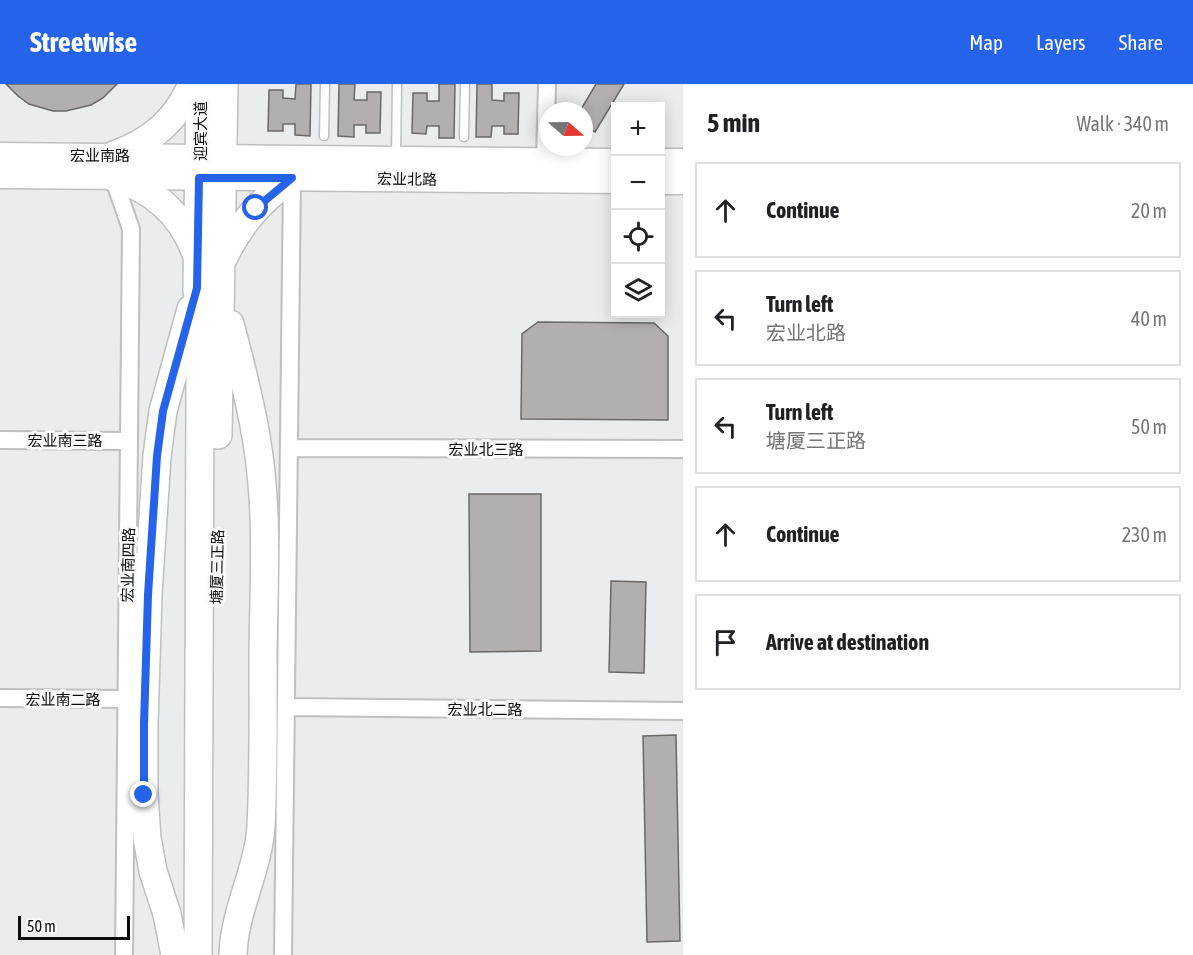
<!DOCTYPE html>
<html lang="en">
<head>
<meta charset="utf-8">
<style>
	body { margin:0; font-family:"Asap Condensed","Noto Sans SC",sans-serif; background:#f6f6f6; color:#202124 }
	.controls { position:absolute; right:18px; top:18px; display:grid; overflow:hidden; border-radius:0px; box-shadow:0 3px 15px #0003 }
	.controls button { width:54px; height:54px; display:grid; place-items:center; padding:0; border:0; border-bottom:2px solid #e0e0e0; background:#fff; color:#202124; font:30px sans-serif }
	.compass { position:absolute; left:539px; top:18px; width:54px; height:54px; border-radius:50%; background:#fff; box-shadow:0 3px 15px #0003; rotate:110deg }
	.scale { position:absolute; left:18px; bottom:15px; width:112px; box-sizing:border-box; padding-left:6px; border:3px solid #0b0c0c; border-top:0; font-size:16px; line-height:21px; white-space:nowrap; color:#0b0c0c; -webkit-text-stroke:4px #f9fafb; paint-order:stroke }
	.stop { position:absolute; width:18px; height:18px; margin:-14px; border:4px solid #2563eb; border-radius:50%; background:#fff }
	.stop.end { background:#2563eb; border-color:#fff; box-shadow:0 2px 6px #0008 }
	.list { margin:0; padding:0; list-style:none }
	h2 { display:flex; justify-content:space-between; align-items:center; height:78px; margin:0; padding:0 24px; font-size:26px }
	h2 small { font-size:20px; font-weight:400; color:#757577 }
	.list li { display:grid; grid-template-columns:39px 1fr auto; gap:18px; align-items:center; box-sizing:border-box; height:96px; margin:0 12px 12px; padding:0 12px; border:2px solid #e0e0e0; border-radius:0px }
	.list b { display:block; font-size:22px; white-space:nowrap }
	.list p { margin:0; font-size:20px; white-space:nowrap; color:#757577 }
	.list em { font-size:20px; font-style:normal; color:#757577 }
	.icon { flex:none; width:33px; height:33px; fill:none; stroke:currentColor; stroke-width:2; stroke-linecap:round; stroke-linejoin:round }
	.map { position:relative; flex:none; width:683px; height:871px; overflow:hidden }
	header { display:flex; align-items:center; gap:36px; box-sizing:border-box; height:84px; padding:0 30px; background:#2563eb; color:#fff }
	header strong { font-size:28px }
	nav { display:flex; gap:33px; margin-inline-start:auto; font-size:21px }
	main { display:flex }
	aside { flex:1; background:#fff }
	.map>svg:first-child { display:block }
	.building { fill:#b1afaf; stroke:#6a6968; stroke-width:1.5 }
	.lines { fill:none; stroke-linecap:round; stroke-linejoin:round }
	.service-casing { stroke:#bebfc0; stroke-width:11 }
	.minor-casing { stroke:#bebfc0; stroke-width:20 }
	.secondary-casing { stroke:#bebfc0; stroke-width:27 }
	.primary-casing { stroke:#bebfc0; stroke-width:30 }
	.service { stroke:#fff; stroke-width:8 }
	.minor { stroke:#fff; stroke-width:16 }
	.secondary { stroke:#fff; stroke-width:24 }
	.primary { stroke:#fff; stroke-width:27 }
	.route { stroke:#2563eb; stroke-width:8 }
	.labels { text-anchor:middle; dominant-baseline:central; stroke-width:6; stroke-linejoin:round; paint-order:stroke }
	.street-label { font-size:15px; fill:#0b0c0c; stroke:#f9fafb }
</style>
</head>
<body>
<header>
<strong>Streetwise</strong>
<nav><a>Map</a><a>Layers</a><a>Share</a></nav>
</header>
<main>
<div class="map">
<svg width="683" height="871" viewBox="0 0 683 871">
	<rect width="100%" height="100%" fill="#ebeced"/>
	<!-- building -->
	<path class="building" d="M 6,0 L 117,0 L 103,14 L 91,21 L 66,27 L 53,27 L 29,20 L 18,12 Z
		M 296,0 L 311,0 L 310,52 L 295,51 L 295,40 L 283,40 L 283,47 L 268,47 L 269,6 L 283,6 L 283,14 L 295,15 Z
		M 339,0 L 355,0 L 354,16 L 367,16 L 367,8 L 381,8 L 380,49 L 366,49 L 366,41 L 354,41 L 354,53 L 338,52 Z
		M 439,0 L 455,0 L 454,54 L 439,54 L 439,42 L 427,42 L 426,50 L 412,49 L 413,9 L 427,9 L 427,17 L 439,17 Z
		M 477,0 L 492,0 L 492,16 L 504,17 L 504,9 L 519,9 L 518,50 L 504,50 L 504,42 L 492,42 L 491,53 L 476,53 Z
		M 596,0 L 624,0 L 595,48 L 584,42 L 584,27 L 580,27 Z
		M 538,238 L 654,239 L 668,252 L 668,336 L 521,335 L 522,250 Z
		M 469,410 L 541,410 L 541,567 L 470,568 Z
		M 611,497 L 646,498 L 644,589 L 609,588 Z
		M 676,651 L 680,857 L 647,858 L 643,652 Z"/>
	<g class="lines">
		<defs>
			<path id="service" d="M 324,52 L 325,0
				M 464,53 L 465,0
				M 396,72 L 397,0"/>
			<path id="minor" d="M 545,76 L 547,0
				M 113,93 L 131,145 L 124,871
				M 0,356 L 129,357
				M 290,364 L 683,365
				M 0,614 L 127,615
				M 287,623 L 683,627
				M 283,871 L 292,94"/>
			<path id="secondary" d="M 0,71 L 616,77
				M 660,77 L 683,77
				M 0,92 L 616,97
				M 660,98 L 683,98"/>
			<path id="primary" d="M 114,71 C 151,58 177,36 192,0
				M 113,93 C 153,105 182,130 196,170
				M 224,173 C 240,139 262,115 292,94
				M 230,240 C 241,281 252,323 258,365 C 268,431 264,498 263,565 C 263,624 264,684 261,742 C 258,787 234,827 233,871
				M 218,351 L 224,0
				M 175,871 L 167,830 L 153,787 L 147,754 L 144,711 L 144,640 L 148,511 L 157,372 L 163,327 L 191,225
				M 198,871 L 200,316 L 200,253 L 197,204 L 200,0"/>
		</defs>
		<!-- service casing -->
		<use href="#service" class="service-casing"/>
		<!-- minor casing -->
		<use href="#minor" class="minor-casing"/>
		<!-- secondary casing -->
		<use href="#secondary" class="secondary-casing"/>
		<!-- primary casing -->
		<use href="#primary" class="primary-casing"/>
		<!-- service -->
		<use href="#service" class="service"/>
		<!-- minor -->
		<use href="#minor" class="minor"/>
		<!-- secondary -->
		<use href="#secondary" class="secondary"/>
		<!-- primary -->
		<use href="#primary" class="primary"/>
	</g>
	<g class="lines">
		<!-- route -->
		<path class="route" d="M 144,711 L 144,640 L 148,511 L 157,372 L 163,327 L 197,204 L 199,94 L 292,94 L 256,124"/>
	</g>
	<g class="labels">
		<!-- street labels -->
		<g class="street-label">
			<text transform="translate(200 47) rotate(-90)">迎宾大道</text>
			<text x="100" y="71">宏业南路</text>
			<text transform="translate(407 95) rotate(1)">宏业北路</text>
			<text x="65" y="356">宏业南三路</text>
			<text x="486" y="365">宏业北三路</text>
			<text transform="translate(128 481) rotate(-89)">宏业南四路</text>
			<text transform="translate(217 483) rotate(-89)">塘厦三正路</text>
			<text x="63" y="615">宏业南二路</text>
			<text x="485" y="625">宏业北二路</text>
		</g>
	</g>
</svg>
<div class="controls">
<button>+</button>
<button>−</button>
<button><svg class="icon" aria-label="locate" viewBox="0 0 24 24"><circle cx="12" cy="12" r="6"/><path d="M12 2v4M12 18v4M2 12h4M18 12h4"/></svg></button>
<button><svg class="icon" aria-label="layers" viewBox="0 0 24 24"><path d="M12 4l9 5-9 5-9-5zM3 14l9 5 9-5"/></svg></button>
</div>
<svg class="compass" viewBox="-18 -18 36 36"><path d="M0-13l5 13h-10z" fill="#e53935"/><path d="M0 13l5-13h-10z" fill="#757577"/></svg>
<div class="scale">50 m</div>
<div class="stop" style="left:256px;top:124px"></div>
<div class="stop end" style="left:144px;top:711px"></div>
</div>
<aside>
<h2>5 min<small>Walk · 340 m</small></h2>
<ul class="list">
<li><svg class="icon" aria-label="ahead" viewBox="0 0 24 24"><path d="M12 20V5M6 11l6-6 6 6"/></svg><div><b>Continue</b></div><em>20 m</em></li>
<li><svg class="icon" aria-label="left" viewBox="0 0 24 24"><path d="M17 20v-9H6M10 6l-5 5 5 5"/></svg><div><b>Turn left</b><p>宏业北路</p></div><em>40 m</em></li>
<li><svg class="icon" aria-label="left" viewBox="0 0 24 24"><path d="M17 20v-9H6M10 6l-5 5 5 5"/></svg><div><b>Turn left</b><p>塘厦三正路</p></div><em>50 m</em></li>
<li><svg class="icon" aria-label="ahead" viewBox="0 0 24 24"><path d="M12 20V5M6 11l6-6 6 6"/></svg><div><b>Continue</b></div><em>230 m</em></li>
<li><svg class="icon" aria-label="arrive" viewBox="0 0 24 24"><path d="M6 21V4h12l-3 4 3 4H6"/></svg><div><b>Arrive at destination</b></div></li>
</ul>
</aside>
</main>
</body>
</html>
